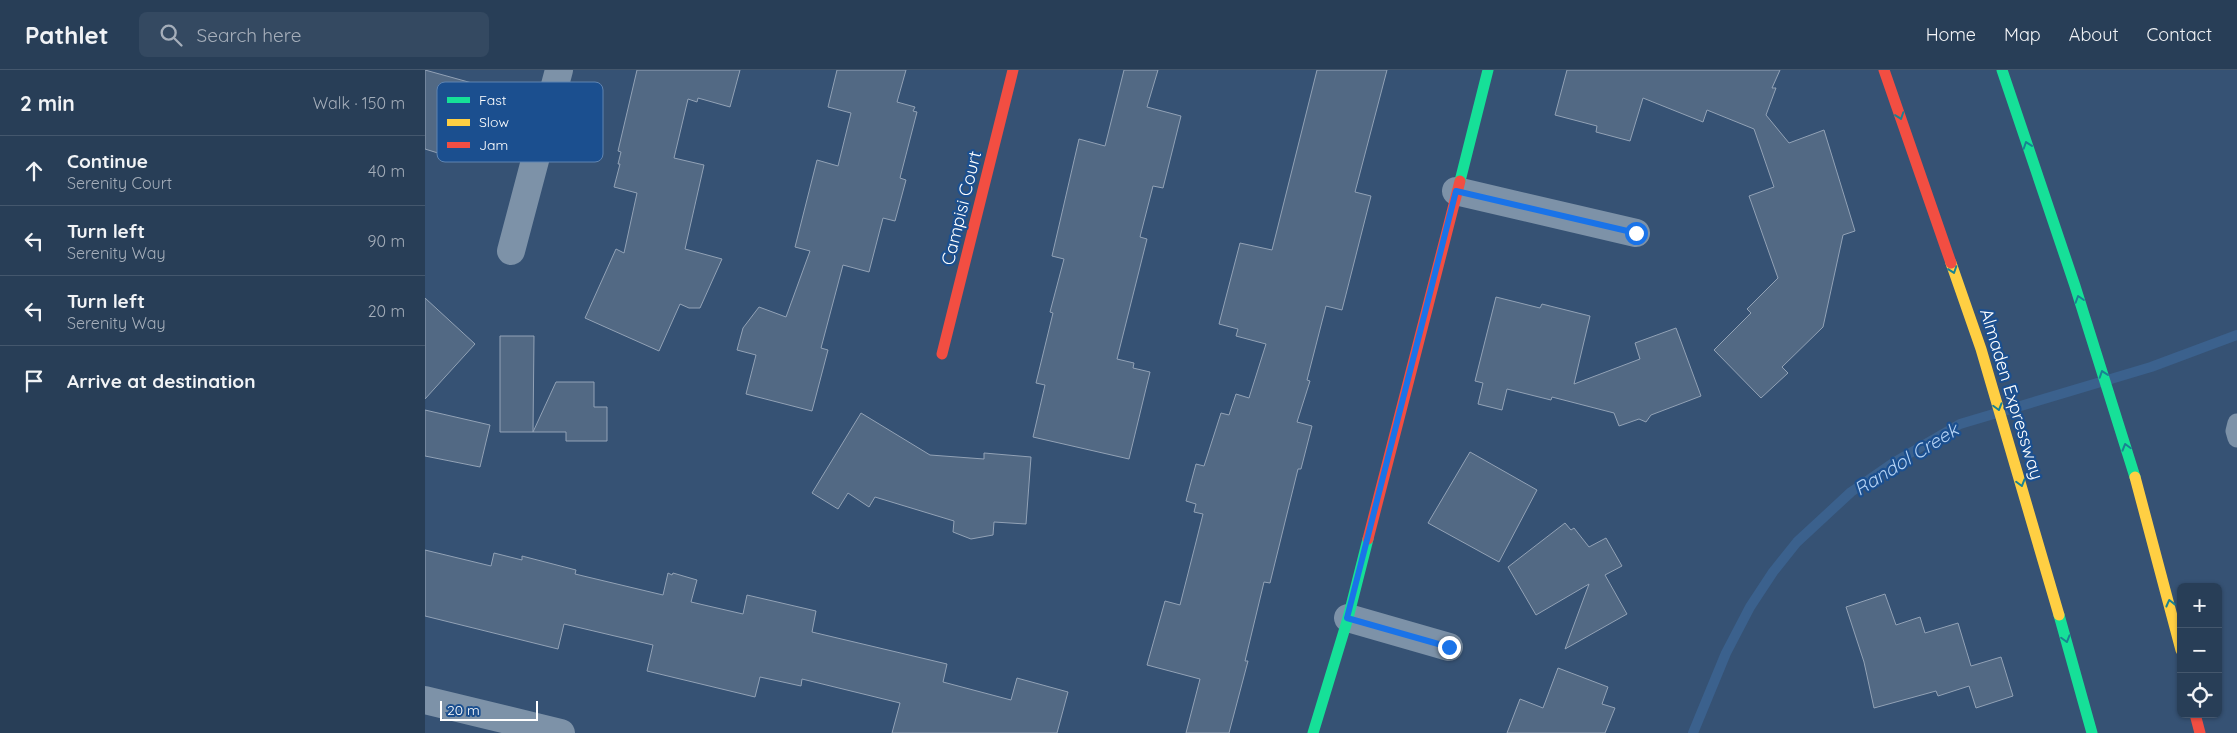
<!DOCTYPE html>
<html lang="en">
<head>
<meta charset="utf-8">
<style>
	body { margin:0; font-family:Quicksand,sans-serif; background:#344961; color:#f1f3f6 }
	.controls { position:absolute; right:15px; bottom:15px; display:grid; overflow:hidden; border-radius:8px; box-shadow:0 1px 4px #0004 }
	.controls button { width:45px; height:45px; display:grid; place-items:center; padding:0; border:0; border-bottom:1px solid #44576d; background:#283e57; color:#f1f3f6; font:25px sans-serif }
	.scale { position:absolute; left:15px; bottom:12px; width:98px; box-sizing:border-box; padding-left:5px; border:2px solid #fff; border-top:0; font-size:14px; line-height:18px; white-space:nowrap; color:#fff; -webkit-text-stroke:4px #1b4f8f; paint-order:stroke }
	.stop { position:absolute; width:15px; height:15px; margin:-11px; border:4px solid #1a73e8; border-radius:50%; background:#fff }
	.stop.end { background:#1a73e8; border-color:#fff; box-shadow:0 1px 5px #0008 }
	.list { margin:0; padding:0; list-style:none }
	h2 { display:flex; justify-content:space-between; align-items:center; height:65px; margin:0; padding:0 20px; font-size:21px }
	h2 small { font-size:16px; font-weight:400; color:#a5aeba }
	.list li { display:grid; grid-template-columns:32px 1fr auto; gap:15px; align-items:center; box-sizing:border-box; height:70px; padding:0 20px; border-top:1px solid #44576d }
	.list b { display:block; font-size:19px; white-space:nowrap }
	.list p { margin:0; font-size:16px; white-space:nowrap; color:#a5aeba }
	.list em { font-size:16px; font-style:normal; color:#a5aeba }
	.icon { flex:none; width:28px; height:28px; fill:none; stroke:currentColor; stroke-width:2; stroke-linecap:round; stroke-linejoin:round }
	.map { position:relative; flex:none; width:1812px; height:663px; overflow:hidden }
	header { display:flex; align-items:center; gap:30px; box-sizing:border-box; height:70px; padding:0 25px; background:#283e57; border-bottom:1px solid #44576d }
	header strong { font-size:24px }
	nav { display:flex; gap:28px; margin-inline-start:auto; font-size:18px }
	.search { width:350px; height:45px; background:#344961; display:flex; align-items:center; gap:12px; box-sizing:border-box; padding:0 18px; border-radius:8px; color:#a5aeba; font-size:19px }
	main { display:flex }
	aside { flex:1; background:#283e57 }
	.map>svg:first-child { display:block }
	.lines { fill:none; stroke-linecap:round; stroke-linejoin:round }
	.stream { stroke:#3b618d; stroke-width:10 }
	.building { fill:#526984; stroke:#92a2b6 }
	.lane { stroke:#7d92a8; stroke-width:19 }
	.street { stroke:#7d92a8; stroke-width:28 }
	.fast { stroke:#16e098; stroke-width:11 }
	.slow { stroke:#ffcf43; stroke-width:11 }
	.jam { stroke:#f24e42; stroke-width:11 }
	.oneway { stroke:#198292 }
	.route { stroke:#1a73e8; stroke-width:6 }
	.labels { text-anchor:middle; dominant-baseline:central; stroke-width:4.5; stroke-linejoin:round; paint-order:stroke }
	.street-label { font-size:18px; fill:#fff; stroke:#1b4f8f }
	.water-label { font-size:19px; font-style:italic; fill:#b5d3f5; stroke:#1b4f8f }
	.key { fill:#1b4f8f; stroke:#5f84b1; stroke-width:1 }
	.key-label { font-size:14px; fill:#fff }
</style>
</head>
<body>
<header>
<strong>Pathlet</strong>
<div class="search"><svg class="icon" aria-label="search" viewBox="0 0 24 24"><circle cx="10" cy="10" r="6"/><path d="M15 15l6 6"/></svg>Search here</div>
<nav><a>Home</a><a>Map</a><a>About</a><a>Contact</a></nav>
</header>
<main>
<aside>
<h2>2 min<small>Walk · 150 m</small></h2>
<ul class="list">
<li><svg class="icon" aria-label="ahead" viewBox="0 0 24 24"><path d="M12 20V5M6 11l6-6 6 6"/></svg><div><b>Continue</b><p>Serenity Court</p></div><em>40 m</em></li>
<li><svg class="icon" aria-label="left" viewBox="0 0 24 24"><path d="M17 20v-9H6M10 6l-5 5 5 5"/></svg><div><b>Turn left</b><p>Serenity Way</p></div><em>90 m</em></li>
<li><svg class="icon" aria-label="left" viewBox="0 0 24 24"><path d="M17 20v-9H6M10 6l-5 5 5 5"/></svg><div><b>Turn left</b><p>Serenity Way</p></div><em>20 m</em></li>
<li><svg class="icon" aria-label="arrive" viewBox="0 0 24 24"><path d="M6 21V4h12l-3 4 3 4H6"/></svg><div><b>Arrive at destination</b></div></li>
</ul>
</aside>
<div class="map">
<svg width="1812" height="663" viewBox="0 0 1812 663">
	<rect width="100%" height="100%" fill="#365274"/>
	<g class="lines">
		<!-- stream -->
		<path class="stream" d="M 1268,663 L 1301,583 L 1325,537 L 1348,502 L 1372,472 L 1426,422 L 1468,393 L 1535,354 L 1726,297 L 1812,265"/>
	</g>
	<!-- building -->
	<path class="building" d="M 0,0 L 47,13 L 34,62 L 36,63 L 29,88 L 0,79 Z
		M 212,0 L 315,0 L 305,37 L 273,28 L 272,32 L 263,29 L 249,88 L 279,95 L 260,179 L 297,189 L 275,238 L 264,238 L 255,234 L 234,281 L 160,248 L 191,179 L 199,183 L 212,123 L 189,117 L 195,94 L 193,94 L 196,82 L 193,81 Z
		M 412,0 L 481,0 L 472,32 L 490,37 L 488,41 L 492,42 L 475,108 L 481,110 L 470,151 L 458,148 L 444,202 L 418,195 L 396,278 L 403,280 L 387,341 L 321,324 L 331,285 L 312,280 L 318,258 L 334,237 L 361,247 L 385,181 L 370,177 L 392,90 L 413,96 L 426,43 L 403,37 Z
		M 699,0 L 733,0 L 722,37 L 756,46 L 738,118 L 728,116 L 715,167 L 722,169 L 692,289 L 709,293 L 708,298 L 725,302 L 704,389 L 608,367 L 620,315 L 611,313 L 628,243 L 625,242 L 639,189 L 627,186 L 654,69 L 680,76 Z
		M 892,0 L 962,0 L 930,122 L 946,126 L 917,240 L 901,236 L 882,310 L 885,311 L 872,352 L 887,356 L 876,399 L 873,399 L 845,513 L 839,512 L 820,591 L 823,591 L 804,663 L 761,663 L 775,609 L 722,595 L 740,531 L 755,535 L 770,476 L 778,444 L 769,442 L 771,434 L 761,431 L 771,394 L 779,396 L 796,343 L 804,345 L 811,324 L 824,328 L 841,274 L 811,266 L 813,259 L 794,254 L 815,173 L 847,180 Z
		M 1142,0 L 1355,0 L 1347,18 L 1351,18 L 1341,45 L 1364,73 L 1399,60 L 1430,161 L 1418,165 L 1398,257 L 1357,297 L 1363,303 L 1336,328 L 1289,280 L 1326,243 L 1322,239 L 1353,208 L 1324,126 L 1349,117 L 1329,59 L 1282,40 L 1278,52 L 1218,28 L 1205,71 L 1171,62 L 1172,56 L 1130,45 Z
		M 1071,227 L 1115,238 L 1117,234 L 1165,246 L 1149,314 L 1215,289 L 1210,273 L 1251,258 L 1276,326 L 1226,345 L 1221,352 L 1214,349 L 1194,356 L 1189,343 L 1127,327 L 1126,330 L 1082,319 L 1077,340 L 1053,334 L 1058,313 L 1050,311 Z
		M 0,228 L 50,274 L 0,329 Z
		M 75,266 L 109,266 L 108,362 L 75,362 Z
		M 131,312 L 169,312 L 169,337 L 182,337 L 182,371 L 141,371 L 141,362 L 108,362 Z
		M 0,340 L 65,355 L 55,397 L 0,386 Z
		M 436,343 L 505,385 L 559,389 L 559,383 L 606,387 L 601,454 L 569,452 L 568,465 L 546,469 L 528,462 L 529,451 L 450,427 L 444,437 L 423,423 L 413,439 L 387,423 Z
		M 1045,382 L 1112,420 L 1074,492 L 1003,453 Z
		M 1140,453 L 1146,460 L 1149,458 L 1164,477 L 1181,468 L 1197,496 L 1180,505 L 1202,544 L 1140,579 L 1164,514 L 1111,545 L 1083,497 Z
		M 0,480 L 66,496 L 69,483 L 97,490 L 97,486 L 151,500 L 150,504 L 238,525 L 243,503 L 247,505 L 248,503 L 272,510 L 266,532 L 318,544 L 322,525 L 391,541 L 387,562 L 522,594 L 518,612 L 586,630 L 592,608 L 643,622 L 632,663 L 467,663 L 475,633 L 377,609 L 376,616 L 335,607 L 330,627 L 222,601 L 228,575 L 139,554 L 133,579 L 0,546 Z
		M 1460,524 L 1471,555 L 1495,547 L 1500,563 L 1533,553 L 1546,596 L 1576,587 L 1588,626 L 1551,638 L 1544,616 L 1513,626 L 1511,621 L 1449,638 L 1439,592 L 1421,537 Z
		M 1133,598 L 1183,617 L 1177,634 L 1190,638 L 1180,663 L 1082,663 L 1095,629 L 1118,638 Z"/>
	<g class="lines">
		<!-- lane -->
		<path class="lane" d="M 1812,353 L 1810,361 L 1812,368"/>
		<!-- street -->
		<path class="street" d="M 1031,121 L 1211,163
			M 86,181 L 134,0
			M 923,548 L 1024,577
			M 0,630 L 136,663"/>
		<!-- fast -->
		<path class="fast" d="M 1577,0 L 1650,216 L 1710,407
			M 1035,111 L 1063,0
			M 1634,545 L 1667,663
			M 888,663 L 923,548 L 943,469"/>
		<!-- slow -->
		<path class="slow" d="M 1526,193 L 1556,279 L 1634,545
			M 1710,407 L 1756,580"/>
		<!-- jam -->
		<path class="jam" d="M 1459,0 L 1526,193
			M 517,284 L 588,0
			M 943,469 L 1035,111
			M 1770,644 L 1775,663"/>
	</g>
	<!-- one-way arrows -->
	<defs><path id="oneway-chevron" d="M-2-3.5L2.5 0L-2 3.5" fill="none" stroke-width="1.6" stroke-linecap="round" stroke-linejoin="round" transform="scale(1.25)"/></defs>
	<g class="oneway">
		<use href="#oneway-chevron" transform="translate(1475 46) rotate(71)"/>
		<use href="#oneway-chevron" transform="translate(1602 75) rotate(-109)"/>
		<use href="#oneway-chevron" transform="translate(1528 200) rotate(71)"/>
		<use href="#oneway-chevron" transform="translate(1654 229) rotate(-108)"/>
		<use href="#oneway-chevron" transform="translate(1678 304) rotate(-109)"/>
		<use href="#oneway-chevron" transform="translate(1573 337) rotate(74)"/>
		<use href="#oneway-chevron" transform="translate(1701 377) rotate(-106)"/>
		<use href="#oneway-chevron" transform="translate(1596 413) rotate(74)"/>
		<use href="#oneway-chevron" transform="translate(1745 533) rotate(-104)"/>
		<use href="#oneway-chevron" transform="translate(1641 569) rotate(74)"/>
	</g>
	<g class="lines">
		<!-- route -->
		<path class="route" d="M 1024,577 L 922,548 L 1031,121 L 1211,163"/>
	</g>
	<g class="labels">
		<!-- street labels -->
		<g class="street-label">
			<text transform="translate(536 138) rotate(-76)">Campisi Court</text>
			<text transform="translate(1587 324) rotate(73)">Almaden Expressway</text>
		</g>
		<!-- water labels -->
		<g class="water-label">
			<text transform="translate(1481 389) rotate(-32)">Randol Creek</text>
		</g>
	</g>
	<!-- legend -->
	<rect x="12" y="12" width="166" height="80" rx="8" class="key"/>
	<rect x="22" y="27" width="23" height="6" fill="#16e098"/>
	<rect x="22" y="49" width="23" height="7" fill="#ffcf43"/>
	<rect x="22" y="72" width="23" height="6" fill="#f24e42"/>
	<g class="key-label">
		<text x="54" y="35">Fast</text>
		<text x="54" y="57">Slow</text>
		<text x="54" y="80">Jam</text>
	</g>
</svg>
<div class="controls">
<button>+</button>
<button>−</button>
<button><svg class="icon" aria-label="locate" viewBox="0 0 24 24"><circle cx="12" cy="12" r="6"/><path d="M12 2v4M12 18v4M2 12h4M18 12h4"/></svg></button>
</div>
<div class="scale">20 m</div>
<div class="stop" style="left:1211px;top:163px"></div>
<div class="stop end" style="left:1024px;top:577px"></div>
</div>
</main>
</body>
</html>
